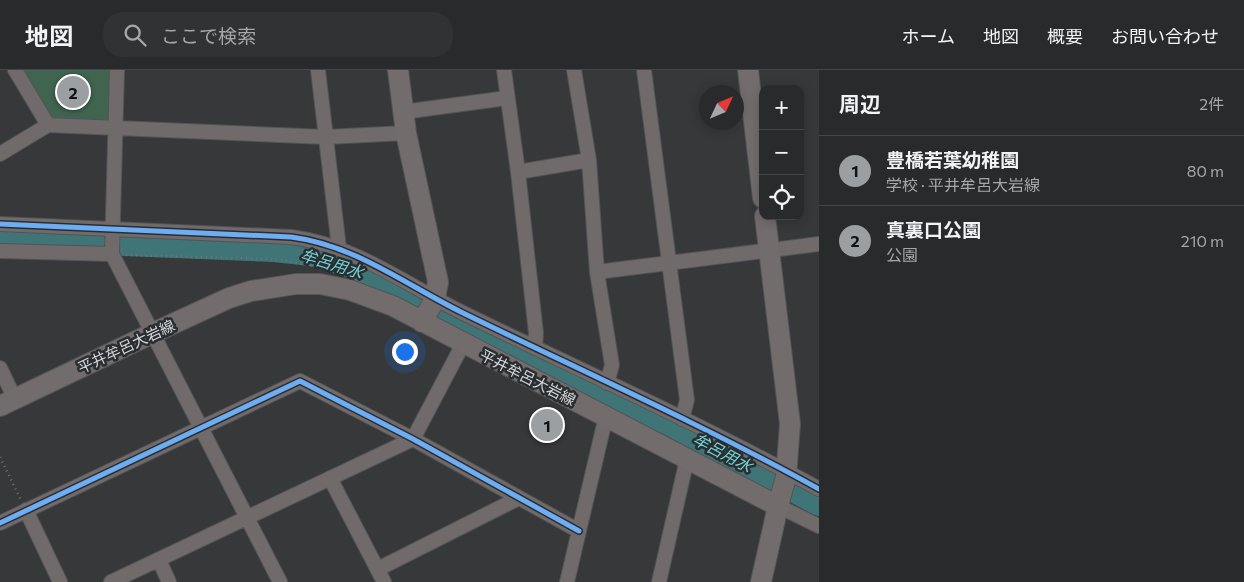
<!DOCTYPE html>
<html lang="ja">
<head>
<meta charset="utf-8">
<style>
	body { margin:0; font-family:Commissioner,"Noto Sans JP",sans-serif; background:#303234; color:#f1f3f6 }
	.controls { position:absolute; right:15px; top:15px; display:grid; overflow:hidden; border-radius:10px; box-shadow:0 2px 12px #0003 }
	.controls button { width:45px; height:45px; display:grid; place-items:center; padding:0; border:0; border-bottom:1px solid #444648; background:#282a2c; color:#f1f3f6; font:25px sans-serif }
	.compass { position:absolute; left:699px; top:15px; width:45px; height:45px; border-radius:50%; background:#282a2c; box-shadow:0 2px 12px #0003; rotate:46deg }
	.you { position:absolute; left:404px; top:281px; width:18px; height:18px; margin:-12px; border:4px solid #fff; border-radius:50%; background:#1a73e8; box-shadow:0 0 0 8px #1a73e833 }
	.badge { display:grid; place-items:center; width:32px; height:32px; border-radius:50%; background:#9c9fa1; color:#111; font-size:16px; font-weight:700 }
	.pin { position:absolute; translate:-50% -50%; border:2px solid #fff; box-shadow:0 1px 5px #0006 }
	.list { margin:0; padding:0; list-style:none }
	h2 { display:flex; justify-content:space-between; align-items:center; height:65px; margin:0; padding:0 20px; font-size:21px }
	h2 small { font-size:16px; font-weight:400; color:#a5a7a9 }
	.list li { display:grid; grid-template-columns:32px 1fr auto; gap:15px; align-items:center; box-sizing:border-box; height:70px; padding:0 20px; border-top:1px solid #444648 }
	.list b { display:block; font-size:19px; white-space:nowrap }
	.list p { margin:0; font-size:16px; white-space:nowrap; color:#a5a7a9 }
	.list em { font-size:16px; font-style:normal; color:#a5a7a9 }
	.icon { flex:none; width:28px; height:28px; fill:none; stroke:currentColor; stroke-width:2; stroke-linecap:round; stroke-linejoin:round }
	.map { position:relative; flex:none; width:819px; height:512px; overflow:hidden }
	header { display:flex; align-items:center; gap:30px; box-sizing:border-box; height:70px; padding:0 25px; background:#282a2c; border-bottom:1px solid #444648 }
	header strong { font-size:24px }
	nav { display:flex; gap:28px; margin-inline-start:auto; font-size:18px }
	.search { width:350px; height:45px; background:#303234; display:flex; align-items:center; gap:12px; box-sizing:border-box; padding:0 18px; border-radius:20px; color:#a5a7a9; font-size:19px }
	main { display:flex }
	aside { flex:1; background:#282a2c }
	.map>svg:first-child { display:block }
	.green { fill:#416450 }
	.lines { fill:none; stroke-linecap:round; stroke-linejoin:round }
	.river { stroke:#3f7577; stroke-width:24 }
	.street-casing { stroke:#535456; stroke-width:16 }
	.secondary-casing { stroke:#535456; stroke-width:22 }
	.path { stroke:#757273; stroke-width:2.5; stroke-dasharray:1 4; stroke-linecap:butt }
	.street { stroke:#716a6b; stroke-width:14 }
	.secondary { stroke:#726c6d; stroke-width:20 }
	.cycleway-casing { stroke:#2a2e31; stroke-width:8 }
	.cycleway { stroke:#6dadf4; stroke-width:5 }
	.labels { text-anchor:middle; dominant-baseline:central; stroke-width:5; stroke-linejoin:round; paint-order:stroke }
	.street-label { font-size:15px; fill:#d3d6d8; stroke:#2a2e31 }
	.water-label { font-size:16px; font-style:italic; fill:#71d3d6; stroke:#2a2e31 }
</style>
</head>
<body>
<header>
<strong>地図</strong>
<div class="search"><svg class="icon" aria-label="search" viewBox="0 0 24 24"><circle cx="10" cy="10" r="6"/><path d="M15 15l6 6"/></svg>ここで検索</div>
<nav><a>ホーム</a><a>地図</a><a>概要</a><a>お問い合わせ</a></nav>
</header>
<main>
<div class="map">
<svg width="819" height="512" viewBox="0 0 819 512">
	<rect width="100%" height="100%" fill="#36383a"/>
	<!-- green -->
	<path class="green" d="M 23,0 L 111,0 L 110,52 L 55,49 L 48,44 Z"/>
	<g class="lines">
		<!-- river -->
		<path class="river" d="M 0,169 L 274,180 L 311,184 L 354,197 L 376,207 L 558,304 L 666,352 L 819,434"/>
		<defs>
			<path id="street" d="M 15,0 L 48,55 L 326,67 L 406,63
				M 117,0 L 112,184 L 280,512
				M 318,0 L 339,178
				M 504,0 L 518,102 L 536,263 L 535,278
				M 574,0 L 589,90 L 597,202 L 819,174
				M 644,0 L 687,330 L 682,349
				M 403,42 L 507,28
				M 0,84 L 48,55
				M 518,102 L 589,90
				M 0,154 L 291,167 C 355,175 406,215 463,243 C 582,301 703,355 819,419
				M 0,181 L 112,184
				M 597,202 L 612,295 L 607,313
				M 0,298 L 15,329
				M 330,408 L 384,512
				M 778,436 L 819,456
				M 26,440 L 60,512
				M 0,453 L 300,311 L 413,369 L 579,461
				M 159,490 L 169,512
				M 378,499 L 519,428
				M 111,512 L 413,369 L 463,274
				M 567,512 L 606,346
				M 659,512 L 687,389"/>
			<path id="secondary" d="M 398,0 L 406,63 L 438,212 L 435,229 L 422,252
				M 748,0 L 763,128
				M 0,336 L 153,263 L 229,228 L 251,221 L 296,214 L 320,214 L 350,220 L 393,236 L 778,436 L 786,407 L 790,354 L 765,146
				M 761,512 L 778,436"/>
		</defs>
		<!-- street casing -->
		<use href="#street" class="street-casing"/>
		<!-- secondary casing -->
		<use href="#secondary" class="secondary-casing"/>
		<!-- path -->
		<path class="path" d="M 126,185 L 273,189 L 315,196
			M 0,387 L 21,430"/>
		<!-- street -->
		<use href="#street" class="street"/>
		<!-- secondary -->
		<use href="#secondary" class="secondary"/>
		<defs>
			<path id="cycleway" d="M 0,154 L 291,167 C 355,175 406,215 463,243 C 582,301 703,355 819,419
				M 0,453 L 300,311 L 413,369 L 579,461"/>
		</defs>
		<!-- cycleway casing -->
		<use href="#cycleway" class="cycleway-casing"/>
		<!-- cycleway -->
		<use href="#cycleway" class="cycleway"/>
	</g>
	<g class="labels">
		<!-- street labels -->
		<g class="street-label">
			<text transform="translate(126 276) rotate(-25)">平井牟呂大岩線</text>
			<text transform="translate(528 307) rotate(27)">平井牟呂大岩線</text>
		</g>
		<!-- water labels -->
		<g class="water-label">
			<text transform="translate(332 193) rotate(17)">牟呂用水</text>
			<text transform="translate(723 382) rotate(28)">牟呂用水</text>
		</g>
	</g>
</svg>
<div class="controls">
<button>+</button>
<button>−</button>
<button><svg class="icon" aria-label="locate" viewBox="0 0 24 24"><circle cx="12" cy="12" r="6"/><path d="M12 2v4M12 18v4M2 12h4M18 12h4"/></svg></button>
</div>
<svg class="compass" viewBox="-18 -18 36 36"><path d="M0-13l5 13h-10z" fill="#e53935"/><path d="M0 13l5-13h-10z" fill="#a5a7a9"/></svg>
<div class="you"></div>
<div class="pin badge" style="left:547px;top:355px">1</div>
<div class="pin badge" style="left:73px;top:22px">2</div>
</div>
<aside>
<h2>周辺<small>2件</small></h2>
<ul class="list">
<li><span class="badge">1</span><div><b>豊橋若葉幼稚園</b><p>学校 · 平井牟呂大岩線</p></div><em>80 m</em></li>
<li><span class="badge">2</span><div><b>真裏口公園</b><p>公園</p></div><em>210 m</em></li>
</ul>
</aside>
</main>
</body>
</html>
